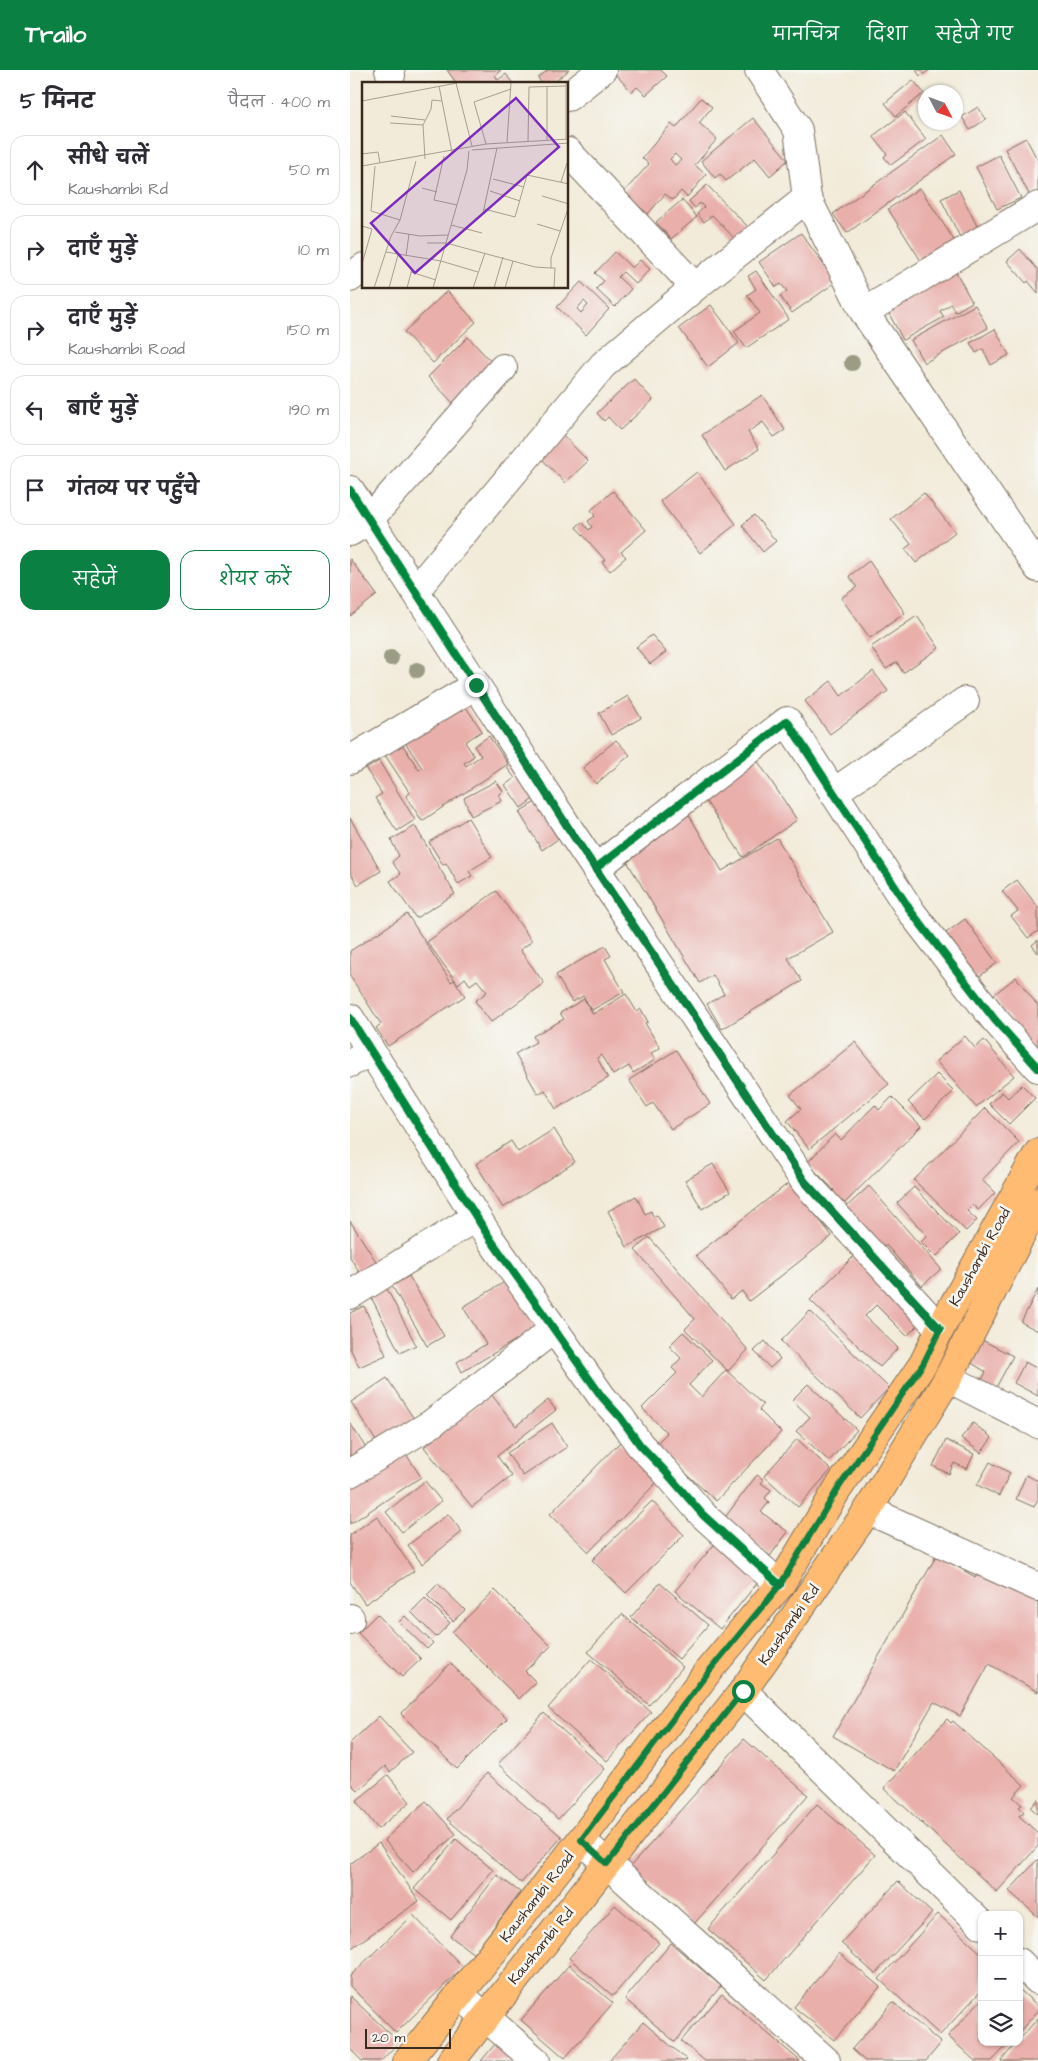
<!DOCTYPE html>
<html lang="hi">
<head>
<meta charset="utf-8">
<style>
	body { margin:0; font-family:"Architects Daughter","Playpen Sans Deva",sans-serif; background:#f2f2f3; color:#2b2b33 }
	.controls { position:absolute; right:15px; bottom:15px; display:grid; overflow:hidden; border-radius:10px; box-shadow:0 1px 4px #0004 }
	.controls button { width:45px; height:45px; display:grid; place-items:center; padding:0; border:0; border-bottom:1px solid #e1e1e2; background:#fff; color:#2b2b33; font:25px sans-serif }
	.compass { position:absolute; left:568px; top:15px; width:45px; height:45px; border-radius:50%; background:#fff; box-shadow:0 1px 4px #0004; rotate:131deg }
	.scale { position:absolute; left:15px; bottom:12px; width:86px; box-sizing:border-box; padding-left:5px; border:2px solid #3b2a1e; border-top:0; font-size:14px; line-height:18px; white-space:nowrap; color:#3b2a1e; -webkit-text-stroke:4px #f6f6f2; paint-order:stroke }
	.stop { position:absolute; width:15px; height:15px; margin:-11px; border:4px solid #0b8043; border-radius:50%; background:#fff }
	.stop.end { background:#0b8043; border-color:#fff; box-shadow:0 1px 5px #0008 }
	.list { margin:0; padding:0; list-style:none }
	h2 { display:flex; justify-content:space-between; align-items:center; height:65px; margin:0; padding:0 20px; font-size:21px }
	h2 small { font-size:16px; font-weight:400; color:#7c7c81 }
	.list li { display:grid; grid-template-columns:32px 1fr auto; gap:15px; align-items:center; box-sizing:border-box; height:70px; margin:0 10px 10px; padding:0 10px; border:1px solid #e1e1e2; border-radius:15px }
	.list b { display:block; font-size:19px; white-space:nowrap }
	.list p { margin:0; font-size:16px; white-space:nowrap; color:#7c7c81 }
	.list em { font-size:16px; font-style:normal; color:#7c7c81 }
	.actions { display:flex; gap:10px; padding:15px 20px }
	.actions a { flex:1; padding:11px 0; border:1px solid #0b8043; border-radius:15px; text-align:center; font-size:18px; color:#0b8043 }
	.actions .main { background:#0b8043; color:#fff }
	.icon { flex:none; width:28px; height:28px; fill:none; stroke:currentColor; stroke-width:2; stroke-linecap:round; stroke-linejoin:round }
	.map { position:relative; flex:none; width:688px; height:1991px; overflow:hidden }
	header { display:flex; align-items:center; gap:30px; box-sizing:border-box; height:70px; padding:0 25px; background:#0b8043; color:#fff }
	header strong { font-size:24px }
	nav { display:flex; gap:28px; margin-inline-start:auto; font-size:18px }
	main { display:flex }
	aside { flex:1; background:#fff }
	.map>svg:first-child { display:block }
	.building { fill:#e9afab; fill-rule:evenodd }
	.lines { fill:none; stroke-linecap:round; stroke-linejoin:round }
	.minor-casing { stroke:#7b6e5f; stroke-width:30 }
	.major-casing { stroke:#7b6e5f; stroke-width:30 }
	.minor { stroke:#fff; stroke-width:28 }
	.major { stroke:#febb71; stroke-width:28 }
	.cycleway-casing { stroke:#f6f6f2; stroke-width:11 }
	.cycleway { stroke:#00873e; stroke-width:8 }
	.tree { fill:#9b9c83 }
	.route { stroke:#0b8043; stroke-width:6 }
	.labels { text-anchor:middle; dominant-baseline:central; stroke-width:5; stroke-linejoin:round; paint-order:stroke }
	.street-label { font-size:15px; fill:#3b2a1e; stroke:#f6f6f2 }
	.inset-road { fill:none; stroke:#a99e8e; stroke-width:1 }
	.view { fill:#7b2cbf; fill-opacity:0.15; stroke:#7b2cbf; stroke-width:2.5 }
	.inset-edge { fill:none; stroke:#3b2a1e; stroke-width:2.5 }
</style>
</head>
<body>
<header>
<strong>Trailo</strong>
<nav><a>मानचित्र</a><a>दिशा</a><a>सहेजे गए</a></nav>
</header>
<main>
<aside>
<h2>5 मिनट<small>पैदल · 400 m</small></h2>
<ul class="list">
<li><svg class="icon" aria-label="ahead" viewBox="0 0 24 24"><path d="M12 20V5M6 11l6-6 6 6"/></svg><div><b>सीधे चलें</b><p>Kaushambi Rd</p></div><em>50 m</em></li>
<li><svg class="icon" aria-label="right" viewBox="0 0 24 24"><path d="M7 20v-9h11M14 6l5 5-5 5"/></svg><div><b>दाएँ मुड़ें</b></div><em>10 m</em></li>
<li><svg class="icon" aria-label="right" viewBox="0 0 24 24"><path d="M7 20v-9h11M14 6l5 5-5 5"/></svg><div><b>दाएँ मुड़ें</b><p>Kaushambi Road</p></div><em>150 m</em></li>
<li><svg class="icon" aria-label="left" viewBox="0 0 24 24"><path d="M17 20v-9H6M10 6l-5 5 5 5"/></svg><div><b>बाएँ मुड़ें</b></div><em>190 m</em></li>
<li><svg class="icon" aria-label="arrive" viewBox="0 0 24 24"><path d="M6 21V4h12l-3 4 3 4H6"/></svg><div><b>गंतव्य पर पहुँचे</b></div></li>
</ul>
<div class="actions"><a class="main">सहेजें</a><a>शेयर करें</a></div>
</aside>
<div class="map">
<svg width="688" height="1991" viewBox="0 0 688 1991">
	<rect width="100%" height="100%" fill="#f6f6f2"/>
	<filter id="ink" filterUnits="userSpaceOnUse"><feTurbulence type="fractalNoise" baseFrequency=".02" numOctaves="2"/><feDisplacementMap in="SourceGraphic" scale="10" xChannelSelector="R" yChannelSelector="G"/><feConvolveMatrix kernelMatrix="1 2 1 2 8 2 1 2 1" color-interpolation-filters="sRGB"/></filter>
	<filter id="wash" filterUnits="userSpaceOnUse"><feTurbulence type="fractalNoise" baseFrequency=".0096" numOctaves="4" result="noise"/><feDisplacementMap in="SourceGraphic" scale="20" xChannelSelector="R" yChannelSelector="G"/><feGaussianBlur stdDeviation="1.12" result="paint"/><feColorMatrix in="noise" values="0 0 0 0 0 0 0 0 0 0 0 0 0 0 0 0 0 1.4 0 .05"/><feComposite in="paint" operator="in"/></filter>
	<g filter="url(#wash)">
		<rect width="100%" height="100%" fill="#f2ebd9"/>
		<g id="blocks">
			<!-- building -->
			<path class="building" d="M 97,0 L 151,0 L 145,5 L 148,10 L 156,4 L 163,14 L 138,14 L 136,11 L 131,14 L 107,14 Z
				M 198,0 L 219,0 L 202,14 L 192,14 L 188,8 Z
				M 269,0 L 311,0 L 317,6 L 296,25 L 287,17 L 282,22 L 265,4 Z
				M 566,0 L 580,0 L 570,6 Z
				M 563,10 L 574,23 L 546,46 L 535,33 Z
				M 351,28 L 362,37 L 349,53 L 367,69 L 345,95 L 356,105 L 337,127 L 331,121 L 323,130 L 315,124 L 298,144 L 273,123 L 299,94 L 292,88 L 321,54 L 326,58 ZM 325,84 L 331,90 L 325,95 L 320,89 Z
				M 628,37 L 636,49 L 620,60 L 612,47 Z
				M 555,42 L 576,69 L 541,95 L 534,87 L 537,84 L 523,66 Z
				M 403,48 L 438,90 L 420,106 L 405,88 L 376,111 L 370,104 L 365,108 L 351,91 Z
				M 593,65 L 606,84 L 497,163 L 483,144 Z
				M 676,68 L 688,91 L 688,121 L 680,126 L 655,79 Z
				M 649,85 L 671,128 L 647,139 L 626,97 Z
				M 357,115 L 405,164 L 392,176 L 362,145 L 354,152 L 347,144 L 354,137 L 350,133 L 345,138 L 339,131 Z
				M 570,118 L 606,173 L 573,194 L 538,139 Z
				M 609,120 L 631,164 L 612,171 L 591,129 Z
				M 332,130 L 347,147 L 321,169 L 306,152 Z
				M 451,163 L 486,212 L 442,243 L 430,226 L 437,221 L 431,214 L 426,217 L 409,192 Z
				M 670,179 L 688,200 L 688,223 L 678,211 L 676,213 L 657,191 Z
				M 265,182 L 282,198 L 290,190 L 300,199 L 286,214 L 273,202 L 268,207 L 281,219 L 265,237 L 246,219 L 254,211 L 245,203 Z
				M 605,200 L 622,232 L 605,242 L 601,234 L 590,241 L 594,247 L 553,270 L 536,238 Z
				M 406,201 L 439,249 L 396,278 L 384,261 L 410,243 L 397,225 L 406,219 L 398,206 Z
				M 231,212 L 259,239 L 236,265 L 207,237 ZM 234,231 L 238,235 L 231,243 L 227,239 Z
				M 97,221 L 126,252 L 83,293 L 54,262 Z
				M 361,235 L 389,273 L 358,297 L 329,258 Z
				M 625,235 L 638,258 L 574,293 L 561,270 Z
				M 645,259 L 659,285 L 641,295 L 633,279 L 626,283 L 620,273 Z
				M 118,267 L 145,296 L 109,339 L 78,307 Z
				M 284,309 L 303,330 L 270,360 L 258,347 L 254,351 L 247,343 Z
				M 412,325 L 435,360 L 424,367 L 413,352 L 398,362 L 409,379 L 375,401 L 352,365 Z
				M 207,359 L 238,391 L 215,413 L 190,387 Z
				M 347,402 L 386,454 L 350,483 L 310,431 Z
				M 263,421 L 296,460 L 271,482 L 276,487 L 260,501 L 252,492 L 255,490 L 226,457 L 232,452 L 239,460 L 242,457 L 238,451 L 245,446 L 241,440 Z
				M 574,423 L 605,462 L 566,493 L 555,479 L 561,474 L 541,449 Z
				M 404,445 L 426,471 L 413,482 L 392,455 Z
				M 0,489 L 27,525 L 0,546 Z
				M 519,491 L 555,543 L 520,568 L 491,528 L 507,517 L 499,506 Z
				M 567,546 L 589,578 L 553,603 L 547,592 L 536,599 L 521,577 Z
				M 302,565 L 316,582 L 300,594 L 286,577 Z
				M 523,601 L 538,621 L 480,664 L 455,631 L 481,611 L 491,626 Z
				M 103,618 L 132,661 L 115,672 L 124,686 L 114,693 L 116,696 L 131,686 L 124,676 L 139,666 L 158,694 L 72,751 L 56,726 L 60,723 L 35,685 L 52,674 L 69,700 L 72,698 L 45,657 Z
				M 278,626 L 291,648 L 261,665 L 249,643 Z
				M 266,670 L 280,685 L 246,714 L 233,698 Z
				M 403,684 L 447,750 L 393,787 L 349,721 Z
				M 29,691 L 65,750 L 47,761 L 25,728 L 32,724 L 16,699 Z
				M 162,694 L 186,727 L 171,738 L 155,715 L 165,708 L 157,698 Z
				M 146,711 L 153,721 L 149,725 L 152,731 L 121,746 L 114,728 Z
				M 194,727 L 211,767 L 192,780 L 169,742 Z
				M 332,733 L 372,801 L 427,768 L 483,862 L 438,888 L 452,911 L 372,959 L 357,934 L 374,924 L 363,905 L 350,913 L 266,773 Z
				M 0,748 L 31,801 L 8,815 L 0,802 Z
				M 118,748 L 142,787 L 119,801 L 122,806 L 108,814 L 96,793 L 93,795 L 79,772 Z
				M 65,756 L 105,824 L 66,848 L 40,811 L 51,804 L 42,792 L 49,786 L 41,770 Z
				M 667,810 L 688,837 L 688,861 L 678,868 L 661,846 L 668,841 L 652,821 Z
				M 146,821 L 182,871 L 170,880 L 194,913 L 141,952 L 125,931 L 137,922 L 127,910 L 120,915 L 115,908 L 108,914 L 77,872 Z
				M 57,844 L 101,912 L 104,910 L 115,926 L 38,976 L 26,958 L 31,954 L 0,906 L 0,881 Z
				M 615,849 L 647,893 L 626,909 L 593,865 Z
				M 688,870 L 688,883 L 682,875 Z
				M 255,876 L 261,886 L 255,889 L 274,922 L 242,940 L 233,926 L 222,932 L 206,905 Z
				M 666,907 L 688,936 L 688,979 L 685,981 L 642,926 Z
				M 276,924 L 287,942 L 291,939 L 298,952 L 295,953 L 310,978 L 301,983 L 305,990 L 283,1003 L 279,996 L 263,1005 L 251,985 L 247,988 L 258,1008 L 206,1039 L 195,1020 L 188,1024 L 165,984 L 186,972 L 183,966 L 214,949 L 210,943 L 234,929 L 243,944 Z
				M 615,966 L 625,978 L 634,970 L 664,1006 L 626,1037 L 586,991 Z
				M 505,972 L 539,1014 L 459,1079 L 437,1051 L 451,1039 L 440,1025 Z
				M 326,980 L 360,1034 L 321,1059 L 303,1033 L 297,1037 L 279,1010 Z
				M 587,1004 L 604,1021 L 575,1049 L 558,1032 Z
				M 672,1015 L 685,1028 L 659,1054 L 639,1034 L 652,1022 L 658,1028 Z
				M 542,1027 L 571,1056 L 490,1138 L 478,1126 L 484,1120 L 457,1093 L 485,1064 L 491,1070 L 525,1035 L 529,1040 Z
				M 635,1038 L 669,1072 L 632,1110 L 645,1123 L 628,1140 L 623,1135 L 617,1141 L 627,1150 L 616,1161 L 564,1110 Z
				M 204,1059 L 225,1092 L 153,1138 L 126,1094 L 161,1071 L 168,1082 Z
				M 363,1094 L 380,1122 L 352,1139 L 335,1110 Z
				M 440,1112 L 482,1166 L 399,1231 L 392,1221 L 381,1229 L 346,1185 Z
				M 519,1116 L 591,1199 L 572,1216 L 536,1175 L 529,1180 L 493,1140 Z
				M 564,1117 L 609,1164 L 586,1187 L 571,1172 L 577,1166 L 547,1133 Z
				M 286,1126 L 295,1144 L 301,1141 L 303,1147 L 307,1145 L 314,1157 L 277,1177 L 258,1141 Z
				M 0,1151 L 29,1196 L 12,1207 L 0,1187 Z
				M 299,1167 L 398,1280 L 378,1301 L 335,1259 L 345,1249 L 285,1180 Z
				M 504,1186 L 571,1252 L 557,1266 L 526,1235 L 515,1246 L 548,1278 L 530,1297 L 460,1230 Z
				M 59,1206 L 94,1266 L 77,1276 L 42,1216 Z
				M 158,1210 L 186,1258 L 112,1302 L 107,1292 L 136,1274 L 113,1237 Z
				M 37,1219 L 66,1275 L 50,1283 L 21,1227 Z
				M 688,1219 L 688,1261 L 671,1252 Z
				M 14,1236 L 36,1285 L 9,1297 L 0,1278 L 0,1243 Z
				M 460,1241 L 539,1318 L 510,1348 L 431,1271 Z
				M 333,1262 L 362,1290 L 339,1315 L 351,1327 L 376,1300 L 413,1335 L 409,1340 L 431,1362 L 366,1431 L 305,1375 L 317,1363 L 292,1338 L 327,1303 L 322,1298 L 331,1288 L 319,1276 Z
				M 632,1270 L 663,1286 L 642,1325 L 628,1317 L 636,1302 L 620,1292 Z
				M 415,1271 L 430,1289 L 420,1298 L 404,1281 Z
				M 675,1292 L 688,1299 L 688,1326 L 664,1313 Z
				M 37,1308 L 72,1361 L 35,1385 L 1,1332 Z
				M 458,1314 L 507,1360 L 479,1391 L 446,1361 L 460,1347 L 442,1330 Z
				M 141,1324 L 166,1356 L 198,1330 L 206,1340 L 147,1386 L 162,1406 L 122,1437 L 74,1377 Z
				M 0,1353 L 24,1391 L 0,1407 Z
				M 202,1353 L 217,1377 L 173,1406 L 157,1383 Z
				M 623,1353 L 642,1368 L 631,1383 L 611,1368 Z
				M 447,1369 L 481,1400 L 448,1437 L 414,1406 Z
				M 596,1370 L 624,1384 L 617,1399 L 604,1393 L 599,1404 L 583,1396 Z
				M 270,1372 L 309,1410 L 239,1482 L 200,1444 Z
				M 54,1381 L 71,1407 L 0,1454 L 0,1417 Z
				M 640,1392 L 660,1403 L 649,1426 L 627,1415 Z
				M 407,1405 L 414,1410 L 411,1413 L 421,1420 L 415,1428 L 419,1432 L 411,1442 L 438,1462 L 420,1486 L 373,1450 Z
				M 676,1405 L 688,1411 L 688,1429 L 684,1437 L 666,1429 Z
				M 75,1411 L 91,1431 L 52,1462 L 36,1442 Z
				M 302,1431 L 334,1465 L 276,1523 L 242,1490 Z
				M 98,1444 L 112,1462 L 72,1494 L 58,1475 Z
				M 27,1446 L 64,1501 L 15,1534 L 0,1512 L 0,1465 Z
				M 368,1470 L 412,1507 L 370,1559 L 325,1521 Z
				M 587,1485 L 625,1507 L 633,1493 L 688,1525 L 688,1622 L 639,1594 L 610,1646 L 584,1632 L 544,1701 L 483,1666 Z
				M 310,1513 L 358,1555 L 329,1589 L 281,1547 Z
				M 88,1514 L 115,1540 L 103,1551 L 77,1525 Z
				M 145,1520 L 201,1576 L 175,1601 L 186,1612 L 169,1629 L 102,1562 Z
				M 75,1528 L 100,1553 L 86,1567 L 61,1542 Z
				M 27,1544 L 71,1589 L 52,1607 L 8,1563 Z
				M 272,1544 L 333,1597 L 299,1635 L 238,1582 Z
				M 55,1546 L 83,1573 L 77,1579 L 49,1552 Z
				M 241,1589 L 301,1642 L 257,1691 L 198,1638 Z
				M 100,1593 L 157,1649 L 107,1699 L 51,1644 Z
				M 194,1643 L 255,1699 L 208,1749 L 148,1694 Z
				M 29,1646 L 62,1682 L 40,1702 L 35,1696 L 8,1721 L 0,1713 L 0,1673 Z
				M 597,1649 L 601,1653 L 603,1651 L 674,1715 L 663,1727 L 672,1735 L 669,1737 L 674,1742 L 669,1746 L 688,1763 L 688,1776 L 647,1822 L 534,1718 Z
				M 394,1669 L 458,1725 L 343,1855 L 279,1798 Z
				M 137,1703 L 212,1767 L 171,1813 L 97,1749 Z
				M 38,1705 L 60,1732 L 28,1759 L 6,1731 Z
				M 688,1729 L 688,1744 L 681,1738 Z
				M 76,1731 L 106,1764 L 63,1802 L 34,1770 Z
				M 467,1734 L 525,1785 L 416,1910 L 358,1859 Z
				M 106,1769 L 143,1800 L 101,1850 L 64,1819 Z
				M 29,1773 L 69,1831 L 0,1879 L 0,1794 Z
				M 688,1789 L 688,1847 L 659,1821 Z
				M 147,1805 L 170,1822 L 124,1884 L 100,1866 Z
				M 548,1811 L 582,1843 L 525,1904 L 491,1873 Z
				M 265,1835 L 309,1873 L 263,1926 L 219,1888 Z
				M 588,1844 L 632,1884 L 632,1920 L 590,1965 L 529,1909 Z
				M 63,1845 L 113,1897 L 46,1963 L 0,1916 L 0,1906 Z
				M 321,1873 L 371,1916 L 325,1972 L 275,1929 Z
				M 489,1883 L 530,1917 L 484,1970 L 444,1937 Z
				M 219,1895 L 263,1933 L 215,1988 L 171,1950 Z
				M 669,1919 L 688,1936 L 688,1941 L 669,1962 Z
				M 372,1924 L 450,1991 L 355,1991 L 331,1971 Z
				M 0,1926 L 49,1972 L 31,1991 L 12,1991 L 0,1979 Z
				M 632,1929 L 632,1972 L 660,1972 L 642,1991 L 625,1991 L 598,1966 Z
				M 543,1932 L 591,1973 L 576,1991 L 515,1991 L 502,1979 Z
				M 688,1948 L 688,1991 L 651,1991 L 667,1972 L 669,1972 L 669,1970 Z
				M 293,1952 L 337,1990 L 336,1991 L 259,1991 Z
				M 146,1973 L 167,1991 L 131,1991 Z"/>
		</g>
	</g>
	<g filter="url(#ink)">
		<use href="#blocks" fill-opacity="0" stroke="#7b6e5f" stroke-width="1"/>
		<g class="lines">
			<defs>
				<path id="minor" d="M 39,0 L 41,5
					M 409,0 L 448,60 L 457,128 L 514,242 L 688,498
					M 218,27 L 252,0
					M 218,82 L 345,217
					M 0,208 L 14,197
					M 514,242 L 688,136
					M 0,420 L 221,762 L 455,1112 L 590,1259
					M 0,462 L 19,450 L 153,298
					M 65,521 L 253,295 L 345,217 L 457,128
					M 0,690 L 126,615
					M 483,723 L 615,631
					M 246,798 L 437,651 L 562,843 L 645,950 L 688,998
					M 0,948 L 141,1170 L 252,1327 L 270,1347 L 290,1375 L 314,1400 L 353,1445 L 430,1515
					M 0,993 L 21,981
					M 0,1225 L 126,1147
					M 598,1308 L 688,1354
					M 0,1403 L 81,1354 L 204,1259
					M 518,1440 L 688,1517
					M 0,1548 L 0,1550
					M 393,1621 L 632,1855
					M 231,1770 L 476,1991
					M 669,1892 L 688,1910
					M 110,1925 L 186,1991"/>
				<path id="major" d="M 57,1991 L 231,1770 L 359,1600 L 430,1515 L 487,1420 L 573,1294 L 590,1259 L 688,1083
					M 101,1991 L 393,1621 L 518,1440 L 598,1308 L 688,1132"/>
			</defs>
			<!-- minor casing -->
			<use href="#minor" class="minor-casing"/>
			<!-- major casing -->
			<use href="#major" class="major-casing"/>
			<!-- minor -->
			<use href="#minor" class="minor"/>
			<!-- major -->
			<use href="#major" class="major"/>
			<defs>
				<path id="cycleway" d="M 0,420 L 221,762 L 455,1112 L 590,1259
					M 246,798 L 437,651 L 562,843 L 645,950 L 688,998
					M 0,948 L 141,1170 L 252,1327 L 270,1347 L 290,1375 L 314,1400 L 353,1445 L 430,1515"/>
			</defs>
			<!-- cycleway casing -->
			<use href="#cycleway" class="cycleway-casing"/>
			<!-- cycleway -->
			<use href="#cycleway" class="cycleway"/>
		</g>
		<!-- trees -->
		<g class="tree">
			<circle cx="502" cy="293" r="8"/>
			<circle cx="41" cy="588" r="8"/>
			<circle cx="67" cy="600" r="8"/>
		</g>
	</g>
	<g class="lines" filter="url(#ink)">
		<!-- route -->
		<path class="route" d="M 126,615 L 221,762 L 455,1112 L 590,1260 L 573,1294 L 487,1420 L 430,1515 L 360,1600 L 231,1770 L 257,1794 L 393,1621"/>
	</g>
	<g class="labels">
		<!-- street labels -->
		<g class="street-label">
			<text transform="translate(630 1187) rotate(-61)">Kaushambi Road</text>
			<text transform="translate(439 1555) rotate(-55)">Kaushambi Rd</text>
			<text transform="translate(187 1827) rotate(-52)">Kaushambi Road</text>
			<text transform="translate(191 1876) rotate(-51)">Kaushambi Rd</text>
		</g>
	</g>
	<!-- overview -->
	<g transform="translate(12 12)">
		<rect width="206" height="206" fill="#f2ebd9"/>
		<path class="inset-road" d="M 94,1 L 110,64M 77,4 L 90,70M 185,4 L 185,58M 0,19 L 95,1M 29,34 L 63,38M 28,41 L 61,43 L 69,27 L 70,18 L 80,19M 61,43 L 63,77M 204,58 L 204,1M 166,59 L 167,5 L 204,4M 145,60 L 149,1M 124,62 L 112,20 L 149,7M 110,68 L 207,61M 0,72 L 16,70 L 18,81M 82,74 L 72,118 L 95,123M 0,84 L 124,62 L 207,57M 13,84 L 9,129 L 38,138M 131,97 L 162,105M 199,100 L 205,81M 60,106 L 75,110M 128,109 L 158,119M 180,114 L 207,122M 122,127 L 153,135 L 165,93 L 207,102M 121,131 L 135,66M 175,142 L 198,149M 89,143 L 120,151M 0,144 L 10,147 L 0,182M 33,150 L 58,154 L 86,153M 65,161 L 84,161 L 173,185 L 189,186M 24,170 L 79,179 L 116,190M 44,174 L 47,152M 49,190 L 74,198M 12,206 L 29,154 L 38,138 L 54,79M 27,206 L 36,173M 45,206 L 50,187M 71,206 L 105,88 L 107,69M 111,206 L 123,171M 132,206 L 141,175M 143,206 L 151,179M 192,206 L 193,186 L 189,186 L 189,176 L 207,124"/>
		<path class="view" d="M 154,16 L 197,65 L 53,191 L 9,141 Z"/>
		<rect width="206" height="206" class="inset-edge"/>
	</g>
</svg>
<div class="controls">
<button>+</button>
<button>−</button>
<button><svg class="icon" aria-label="layers" viewBox="0 0 24 24"><path d="M12 4l9 5-9 5-9-5zM3 14l9 5 9-5"/></svg></button>
</div>
<svg class="compass" viewBox="-18 -18 36 36"><path d="M0-13l5 13h-10z" fill="#e53935"/><path d="M0 13l5-13h-10z" fill="#7c7c81"/></svg>
<div class="scale">20 m</div>
<div class="stop" style="left:393px;top:1621px"></div>
<div class="stop end" style="left:126px;top:615px"></div>
</div>
</main>
</body>
</html>
